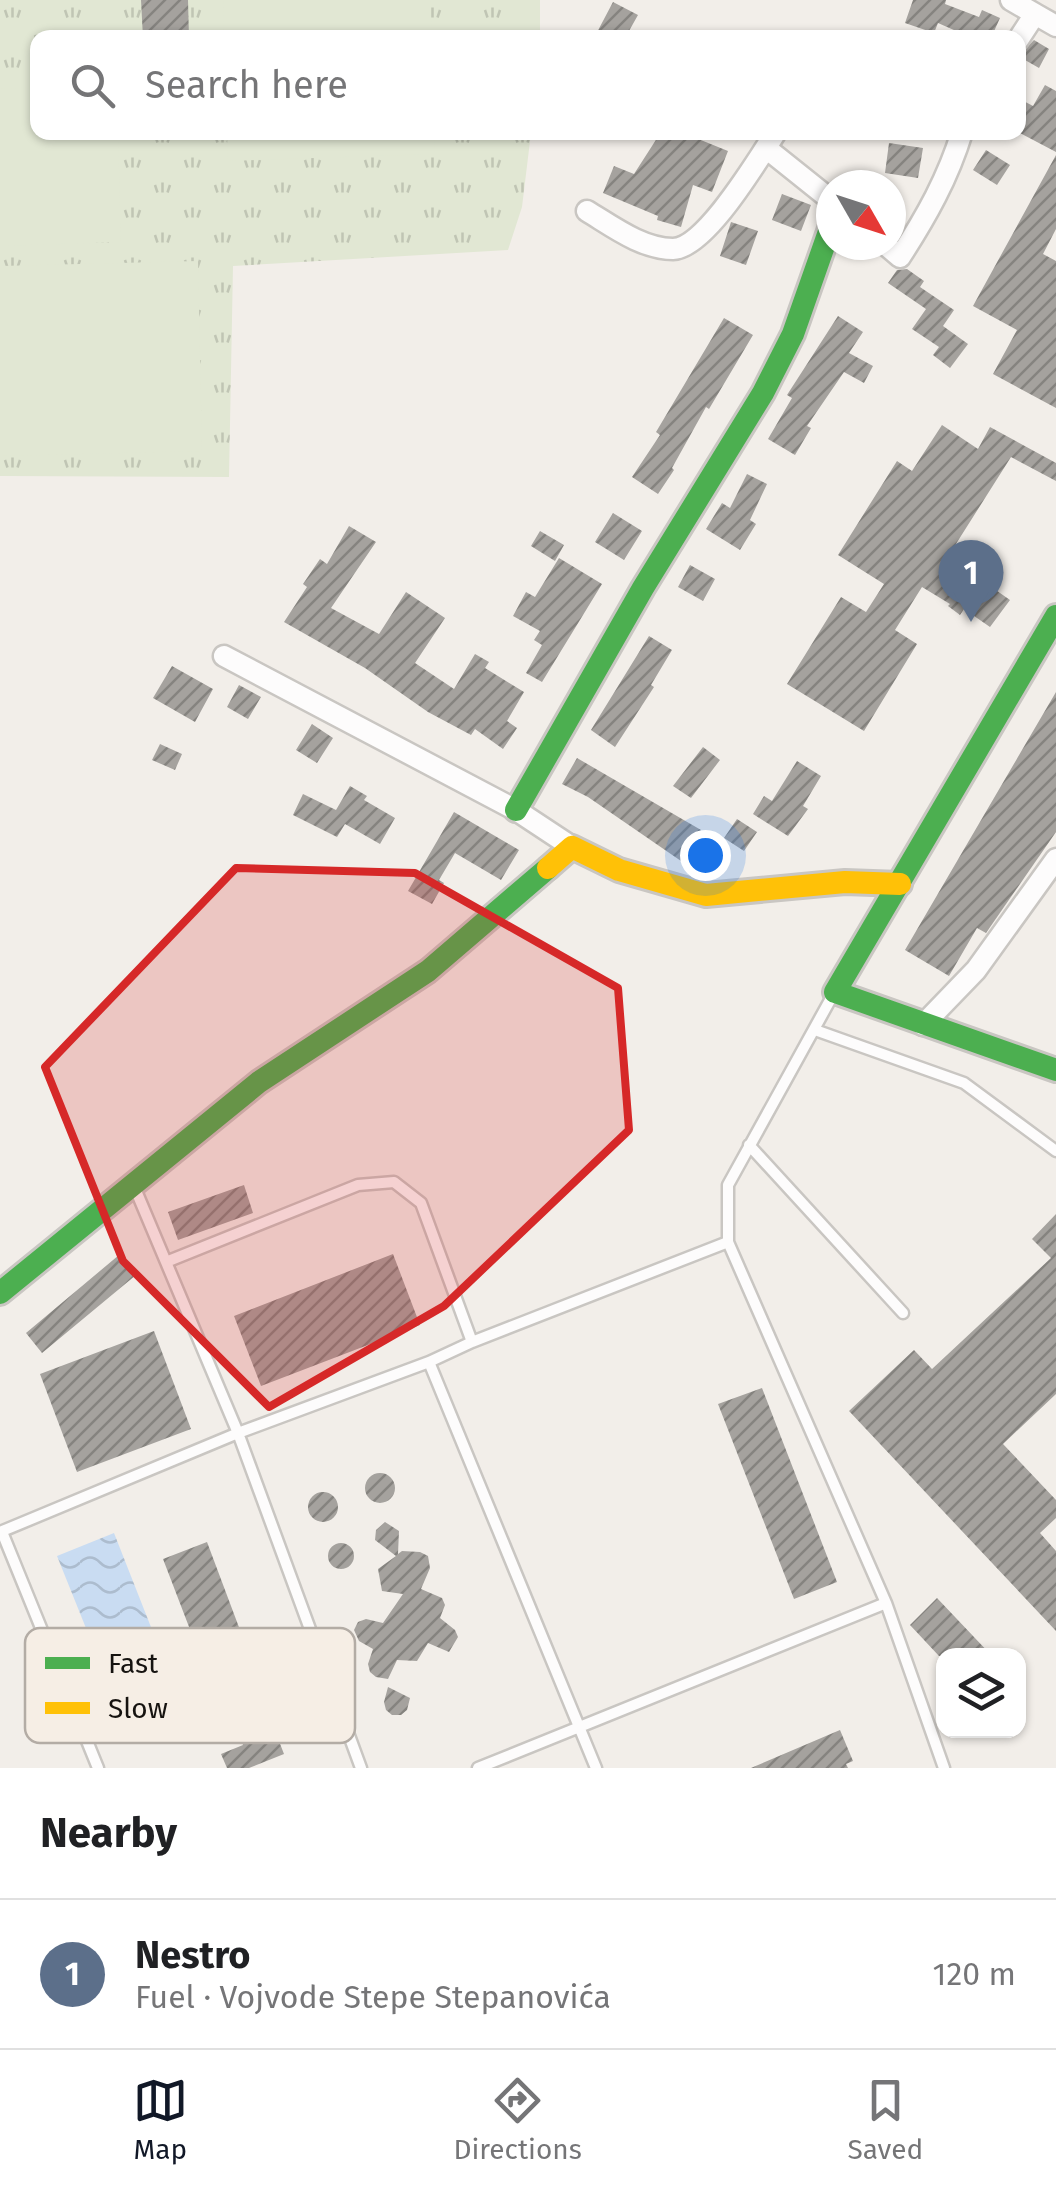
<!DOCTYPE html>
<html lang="en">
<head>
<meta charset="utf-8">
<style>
	body { margin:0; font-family:"Fira Sans",sans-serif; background:#f2f2f2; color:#202124 }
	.controls { position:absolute; right:30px; bottom:30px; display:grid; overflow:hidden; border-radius:20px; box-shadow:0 2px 8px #0004 }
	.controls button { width:90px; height:90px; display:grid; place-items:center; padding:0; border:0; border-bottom:2px solid #e0e0e0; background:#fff; color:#202124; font:50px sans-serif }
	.compass { position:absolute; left:816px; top:170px; width:90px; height:90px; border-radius:50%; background:#fff; box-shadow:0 2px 8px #0004; rotate:129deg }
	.you { position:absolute; left:705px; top:855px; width:35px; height:35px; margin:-25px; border:8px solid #fff; border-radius:50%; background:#1a73e8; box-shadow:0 0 0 15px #1a73e833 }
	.badge { display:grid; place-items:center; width:65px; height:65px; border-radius:50%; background:#111827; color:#fff; font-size:32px; font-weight:700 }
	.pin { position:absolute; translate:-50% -82px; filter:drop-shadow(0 2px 5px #0008) }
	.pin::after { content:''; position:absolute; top:52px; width:35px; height:30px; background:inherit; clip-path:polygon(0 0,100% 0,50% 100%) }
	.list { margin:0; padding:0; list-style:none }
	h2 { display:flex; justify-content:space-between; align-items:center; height:130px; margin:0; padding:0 40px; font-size:42px }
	h2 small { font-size:32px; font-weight:400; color:#757577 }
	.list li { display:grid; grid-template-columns:65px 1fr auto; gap:30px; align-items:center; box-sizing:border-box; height:150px; padding:0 40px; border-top:2px solid #e0e0e0 }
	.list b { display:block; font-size:38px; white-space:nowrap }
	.list p { margin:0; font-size:32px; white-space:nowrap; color:#757577 }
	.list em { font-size:32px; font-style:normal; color:#757577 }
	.icon { flex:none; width:55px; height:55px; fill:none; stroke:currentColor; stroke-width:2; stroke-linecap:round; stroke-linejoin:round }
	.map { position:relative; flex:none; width:1056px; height:1768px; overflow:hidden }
	.search { position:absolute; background:#fff; box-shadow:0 2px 8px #0004; left:30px; right:30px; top:30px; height:110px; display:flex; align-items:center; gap:25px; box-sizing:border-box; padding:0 35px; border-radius:20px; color:#757577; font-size:38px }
	.sheet { height:280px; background:#fff }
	nav { display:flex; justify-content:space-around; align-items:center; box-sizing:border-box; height:140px; border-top:2px solid #e0e0e0; background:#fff; font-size:28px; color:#757577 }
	nav a { display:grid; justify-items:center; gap:5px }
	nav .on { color:#111827 }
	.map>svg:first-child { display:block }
	.grass { fill:url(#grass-tufts) }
	.pitch { fill:#e1e7d3 }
	.water { fill:url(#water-waves) }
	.building { fill:url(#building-hatch) }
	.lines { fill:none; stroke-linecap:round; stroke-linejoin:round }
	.lane-casing { stroke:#c9c6c2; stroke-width:15 }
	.street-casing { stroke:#c9c6c2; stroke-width:25 }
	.fast-casing { stroke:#c9c6c2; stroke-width:28 }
	.slow-casing { stroke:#c9c6c2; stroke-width:28 }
	.lane { stroke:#fdfcfc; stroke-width:10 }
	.street { stroke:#fdfcfc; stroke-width:20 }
	.fast { stroke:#4caf50; stroke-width:22 }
	.slow { stroke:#ffc107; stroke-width:22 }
	.marked { fill:#d62828; fill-opacity:0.2; stroke:#d62828; stroke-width:8; stroke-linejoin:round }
	.key { fill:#f6eee5; stroke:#b3aca5; stroke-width:2.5 }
	.key-label { font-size:28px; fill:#161310 }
</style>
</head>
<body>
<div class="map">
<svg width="1056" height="1768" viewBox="0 0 1056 1768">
	<defs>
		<pattern id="grass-tufts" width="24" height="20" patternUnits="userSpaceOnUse" patternTransform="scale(2.5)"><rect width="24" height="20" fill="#e1e7d3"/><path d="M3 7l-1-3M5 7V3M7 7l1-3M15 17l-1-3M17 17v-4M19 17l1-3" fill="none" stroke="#c0c5b4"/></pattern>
		<pattern id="water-waves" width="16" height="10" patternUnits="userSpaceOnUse" patternTransform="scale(2.5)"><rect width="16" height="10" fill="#c9dcf2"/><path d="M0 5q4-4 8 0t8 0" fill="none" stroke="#acbcce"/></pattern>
		<pattern id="building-hatch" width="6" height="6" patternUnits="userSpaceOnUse" patternTransform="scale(2.5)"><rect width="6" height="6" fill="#a5a29e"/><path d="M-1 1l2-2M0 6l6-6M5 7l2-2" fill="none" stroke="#85837f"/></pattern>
	</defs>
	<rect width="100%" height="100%" fill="#f2eee9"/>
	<!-- grass -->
	<path class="grass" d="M 0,0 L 540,0 L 540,37 L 38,38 L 38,132 L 531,133 L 522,207 L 508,250 L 233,266 L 229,477 L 0,476 Z"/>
	<!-- pitch -->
	<path class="pitch" d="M 223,0 L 430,0 L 432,37 L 224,37 Z
		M 37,87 L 38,132 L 118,133 L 121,242 L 0,246 L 0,89 Z
		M 227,133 L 434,133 L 435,154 L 228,161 Z
		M 198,261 L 202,451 L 0,456 L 0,266 Z"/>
	<!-- water -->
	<path class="water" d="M 114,1533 L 160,1650 L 104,1673 L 57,1556 Z"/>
	<!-- building -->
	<path class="building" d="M 141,0 L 188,0 L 189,38 L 143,38 Z
		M 913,0 L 946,0 L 945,4 L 979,17 L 982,10 L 1000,18 L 991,38 L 972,38 L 938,23 L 934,33 L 905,23 Z
		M 613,2 L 638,15 L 625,38 L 594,38 Z
		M 1034,40 L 1049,49 L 1039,68 L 1018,56 Z
		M 1045,85 L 1056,91 L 1056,152 L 1018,132 L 1018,98 L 1033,106 Z
		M 661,132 L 681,132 L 728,151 L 712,192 L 693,185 L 681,227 L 657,220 L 658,216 L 603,193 L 614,166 L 634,174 Z
		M 889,143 L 923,148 L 918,178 L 885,173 Z
		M 986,150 L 1010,165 L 997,185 L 973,170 Z
		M 1056,155 L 1056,229 L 1043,254 L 1056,261 L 1056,408 L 993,374 L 1017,330 L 973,306 Z
		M 782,194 L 811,205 L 801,231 L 772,220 Z
		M 731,222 L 758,231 L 746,265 L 720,256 Z
		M 907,269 L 924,281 L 920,287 L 954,310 L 943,326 L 968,344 L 950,368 L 933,355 L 939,347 L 912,329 L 926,309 L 888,283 L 897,270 Z
		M 838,316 L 863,332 L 849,353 L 873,366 L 864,383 L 844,372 L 807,426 L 811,428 L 795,455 L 768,439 L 792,398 L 787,395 Z
		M 724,318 L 753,335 L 709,409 L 706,407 L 672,468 L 674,470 L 658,494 L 632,477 L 660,435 L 656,432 Z
		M 942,425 L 978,449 L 990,427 L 1056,463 L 1056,481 L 1011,457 L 942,566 L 973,588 L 980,579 L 1010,600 L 990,627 L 964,609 L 960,615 L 948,606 L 950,604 L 922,587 L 895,630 L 917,644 L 864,731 L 787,684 L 841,597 L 866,612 L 884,584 L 838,555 L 897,461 L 912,471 Z
		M 747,474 L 767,484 L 750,520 L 756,524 L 740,550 L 706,529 L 722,503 L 730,508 Z
		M 613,513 L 642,531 L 624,560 L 595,542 Z
		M 349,526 L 376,542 L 331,608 L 379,634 L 406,592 L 445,618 L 415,663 L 454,689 L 475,654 L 489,662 L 485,668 L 524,692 L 507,721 L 517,728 L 503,749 L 475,729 L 471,735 L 428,712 L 365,668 L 284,622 L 307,587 L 303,584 L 320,559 L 327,564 Z
		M 540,531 L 564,545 L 555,561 L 531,546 Z
		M 559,558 L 602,584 L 542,682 L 526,673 L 542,645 L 534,640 L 540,631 L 513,616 L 526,592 L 535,597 Z
		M 690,565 L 715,579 L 703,601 L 678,587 Z
		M 649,636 L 672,650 L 651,685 L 654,687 L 615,747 L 591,730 Z
		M 172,666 L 213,689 L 195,722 L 153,698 Z
		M 239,685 L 261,697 L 248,719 L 227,707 Z
		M 1056,692 L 1056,832 L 986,933 L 977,928 L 949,976 L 905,950 Z
		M 312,724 L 333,738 L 317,763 L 296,750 Z
		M 160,744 L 182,754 L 175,770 L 152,760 Z
		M 703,747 L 720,760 L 691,798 L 673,786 Z
		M 577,758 L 701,830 L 681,861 L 588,797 L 562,784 Z
		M 797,761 L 821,776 L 803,806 L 808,809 L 788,836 L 753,814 L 764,796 L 772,801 Z
		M 350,786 L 367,796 L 364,800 L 395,818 L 380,844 L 345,824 L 337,837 L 293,815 L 303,794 L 336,810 Z
		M 454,812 L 519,850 L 501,880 L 455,853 L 439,880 L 444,883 L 432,904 L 408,891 Z
		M 737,819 L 757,832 L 744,851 L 724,838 Z
		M 244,1185 L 253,1213 L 178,1240 L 168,1212 Z
		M 1056,1214 L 1056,1394 L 1003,1444 L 1056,1500 L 1056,1518 L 1040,1533 L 1056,1551 L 1056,1631 L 849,1411 L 914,1350 L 932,1369 L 1051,1258 L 1032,1239 Z
		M 393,1254 L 420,1325 L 261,1386 L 234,1316 Z
		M 119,1255 L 136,1275 L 42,1353 L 26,1333 Z
		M 154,1331 L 191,1429 L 77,1472 L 40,1374 Z
		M 762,1388 L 837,1582 L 794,1599 L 718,1404 Z
		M365 1488a15 15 0 1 1 30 0a15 15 0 1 1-30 0Z
		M308 1507a15 15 0 1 1 30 0a15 15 0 1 1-30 0Z
		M 385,1522 L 399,1531 L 398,1554 L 402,1551 L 420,1552 L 428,1556 L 430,1568 L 421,1589 L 442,1598 L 445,1605 L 440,1618 L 455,1630 L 458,1637 L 449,1652 L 428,1643 L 417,1661 L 397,1660 L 388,1679 L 376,1677 L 370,1672 L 368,1664 L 373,1649 L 359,1641 L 354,1630 L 358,1622 L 366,1619 L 383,1623 L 403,1594 L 382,1591 L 378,1569 L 396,1556 L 375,1540 L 376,1530 Z
		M 207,1542 L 255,1670 L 264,1667 L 277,1701 L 265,1705 L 284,1754 L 249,1768 L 227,1768 L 221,1754 L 243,1745 L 212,1663 L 204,1666 L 163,1559 Z
		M328 1556a13 13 0 1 1 26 0a13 13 0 1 1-26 0Z
		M 937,1598 L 992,1656 L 939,1656 L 910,1625 Z
		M 388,1687 L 410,1698 L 407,1710 L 401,1715 L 392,1715 L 386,1710 L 384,1702 Z
		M137 1727a17 17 0 1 1 34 0a17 17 0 1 1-34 0Z
		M 840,1730 L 853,1761 L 846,1764 L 848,1768 L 751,1768 Z"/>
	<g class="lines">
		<defs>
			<path id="lane" d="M 815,1030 L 964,1083 L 1056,1151
				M 749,1145 L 903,1313
				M 134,1186 L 238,1433 L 361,1768
				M 728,1242 L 886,1603 L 944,1768
				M 166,1262 L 358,1185 L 394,1182 L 421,1203 L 472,1342
				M 429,1362 L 596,1768
				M 0,1532 L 238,1433 L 429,1362 L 472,1342 L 728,1242 L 728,1185 L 834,993
				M 2,1532 L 98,1768
				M 478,1768 L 886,1603"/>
			<path id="street" d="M 1011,0 L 1035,14
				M 1018,40 L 1035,14 L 1056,26
				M 766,148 L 831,200
				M 587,211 C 612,226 642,249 673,249 C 706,248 758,159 776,132
				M 886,245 L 900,257 C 926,217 948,178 962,132
				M 224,656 L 516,810 L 572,847
				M 923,1025 L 976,970 L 1056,859"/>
			<path id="fast" d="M 1056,616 L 835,992 L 1056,1070
				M 516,810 L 643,588 L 763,393 L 793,334 L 831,226
				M 0,1293 L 259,1082 L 428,971 L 548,868"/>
			<path id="slow" d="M 548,868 L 572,847 L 619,870 L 706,895 L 845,882 L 900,884"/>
		</defs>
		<!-- lane casing -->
		<use href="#lane" class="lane-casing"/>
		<!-- street casing -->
		<use href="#street" class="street-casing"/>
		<!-- fast casing -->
		<use href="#fast" class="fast-casing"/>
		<!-- slow casing -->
		<use href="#slow" class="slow-casing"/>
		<!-- lane -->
		<use href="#lane" class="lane"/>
		<!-- street -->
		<use href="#street" class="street"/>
		<!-- fast -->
		<use href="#fast" class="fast"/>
		<!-- slow -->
		<use href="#slow" class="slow"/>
	</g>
	<!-- marked area -->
	<path class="marked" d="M 236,868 L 415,873 L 618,988 L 629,1130 L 444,1306 L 269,1407 L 123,1261 L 45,1067 Z"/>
	<!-- legend -->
	<rect x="25" y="1628" width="330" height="115" rx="15" class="key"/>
	<rect x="45" y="1657" width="45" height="12" fill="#4caf50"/>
	<rect x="45" y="1702" width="45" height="12" fill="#ffc107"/>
	<g class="key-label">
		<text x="108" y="1673">Fast</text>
		<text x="108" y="1718">Slow</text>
	</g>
</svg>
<div class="controls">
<button><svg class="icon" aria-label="layers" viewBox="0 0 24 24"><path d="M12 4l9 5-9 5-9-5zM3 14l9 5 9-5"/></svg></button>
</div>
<svg class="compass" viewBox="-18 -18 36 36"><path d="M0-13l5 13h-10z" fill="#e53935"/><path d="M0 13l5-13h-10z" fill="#757577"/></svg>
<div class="you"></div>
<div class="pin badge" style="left:971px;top:622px;background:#5c6f8a">1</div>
<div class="search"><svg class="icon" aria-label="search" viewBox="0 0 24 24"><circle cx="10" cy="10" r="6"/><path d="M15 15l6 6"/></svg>Search here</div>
</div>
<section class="sheet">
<h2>Nearby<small></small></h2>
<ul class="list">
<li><span class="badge" style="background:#5c6f8a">1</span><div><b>Nestro</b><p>Fuel · Vojvode Stepe Stepanovića</p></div><em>120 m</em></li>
</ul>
</section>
<nav>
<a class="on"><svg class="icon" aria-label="map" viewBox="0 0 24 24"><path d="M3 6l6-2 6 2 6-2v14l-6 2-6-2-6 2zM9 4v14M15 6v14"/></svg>Map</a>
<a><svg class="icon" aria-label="directions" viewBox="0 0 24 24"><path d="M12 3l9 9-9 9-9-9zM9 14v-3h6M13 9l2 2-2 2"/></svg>Directions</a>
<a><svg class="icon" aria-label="saved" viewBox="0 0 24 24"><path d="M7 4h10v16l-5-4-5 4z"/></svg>Saved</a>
</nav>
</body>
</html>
